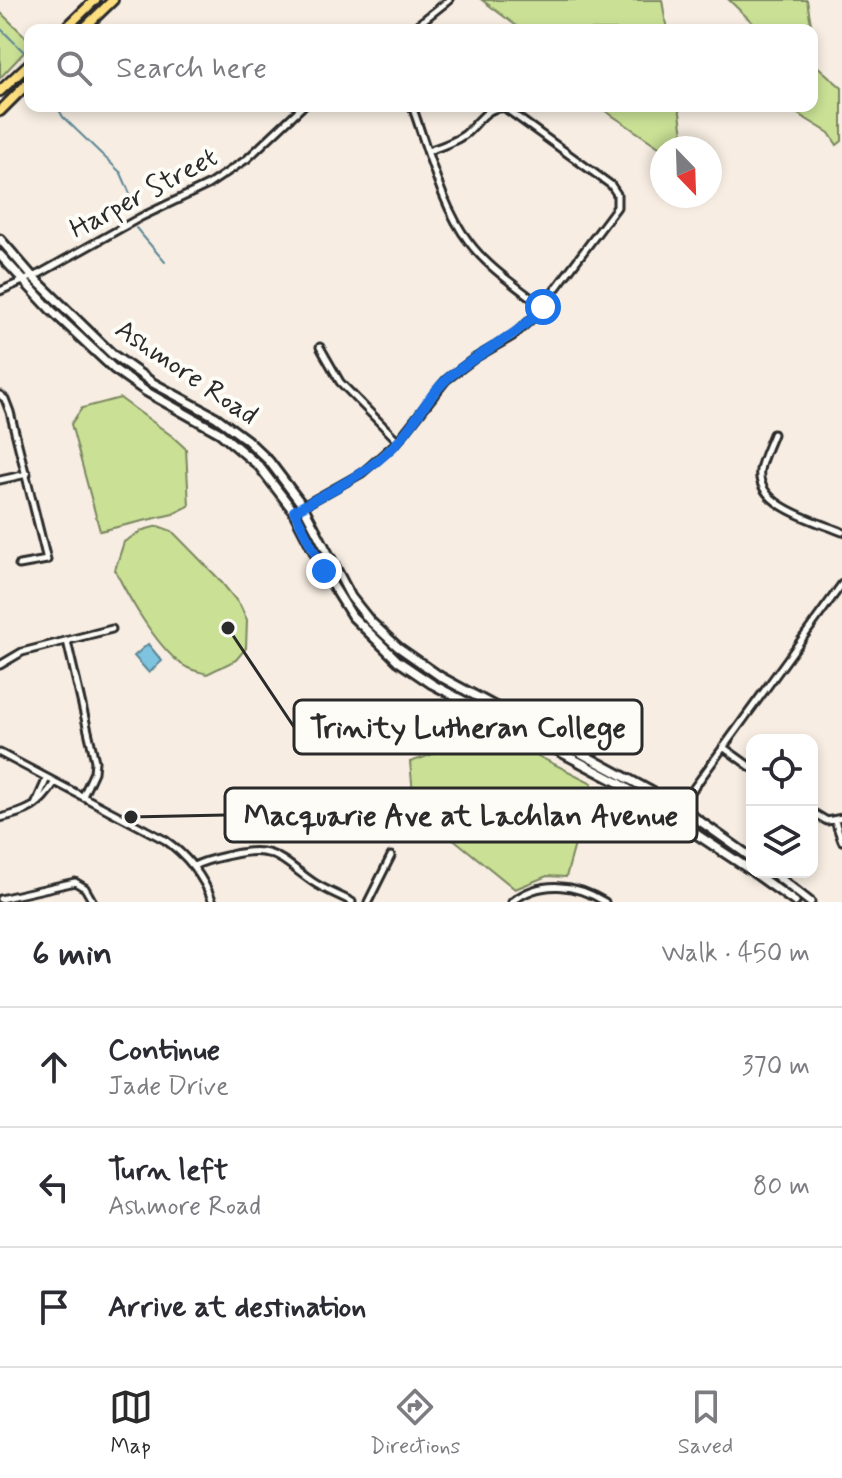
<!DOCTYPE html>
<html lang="en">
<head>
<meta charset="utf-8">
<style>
	body { margin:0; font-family:Mynerve,sans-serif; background:#f2f2f3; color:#2b2b33 }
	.controls { position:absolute; right:24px; bottom:24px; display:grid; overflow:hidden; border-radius:16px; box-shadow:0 4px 12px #0003 }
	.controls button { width:72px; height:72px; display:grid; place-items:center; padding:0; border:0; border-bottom:2px solid #e1e1e2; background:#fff; color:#2b2b33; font:40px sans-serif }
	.compass { position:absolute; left:650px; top:136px; width:72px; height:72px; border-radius:50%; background:#fff; box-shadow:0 4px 12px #0003; rotate:157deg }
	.stop { position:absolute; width:24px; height:24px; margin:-18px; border:6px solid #1a73e8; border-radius:50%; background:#fff }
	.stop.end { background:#1a73e8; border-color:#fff; box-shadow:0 2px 8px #0008 }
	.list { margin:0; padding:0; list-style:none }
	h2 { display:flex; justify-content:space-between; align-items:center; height:104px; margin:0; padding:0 32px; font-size:34px }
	h2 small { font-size:26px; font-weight:400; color:#7c7c81 }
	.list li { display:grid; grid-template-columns:52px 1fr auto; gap:24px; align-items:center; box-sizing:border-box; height:120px; padding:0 32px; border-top:2px solid #e1e1e2 }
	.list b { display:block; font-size:30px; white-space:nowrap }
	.list p { margin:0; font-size:26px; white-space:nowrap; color:#7c7c81 }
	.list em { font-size:26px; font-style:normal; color:#7c7c81 }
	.icon { flex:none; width:44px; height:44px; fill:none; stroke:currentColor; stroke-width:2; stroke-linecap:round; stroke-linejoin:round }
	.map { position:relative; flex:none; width:842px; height:902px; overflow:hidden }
	.search { position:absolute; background:#fff; box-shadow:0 4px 12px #0003; left:24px; right:24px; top:24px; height:88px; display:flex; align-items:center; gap:20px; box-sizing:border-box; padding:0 28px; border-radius:16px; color:#7c7c81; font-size:30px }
	.sheet { height:464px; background:#fff }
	nav { display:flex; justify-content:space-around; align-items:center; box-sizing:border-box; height:112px; border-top:2px solid #e1e1e2; background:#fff; font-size:22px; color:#7c7c81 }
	nav a { display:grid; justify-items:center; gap:4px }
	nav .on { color:#2b2b2b }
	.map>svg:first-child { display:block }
	.green { fill:#c9e095; stroke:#7a8660; stroke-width:2 }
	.water { fill:#7fc4df; stroke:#5d8797; stroke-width:2 }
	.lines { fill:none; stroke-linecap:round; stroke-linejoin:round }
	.stream { stroke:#5d8797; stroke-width:2 }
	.minor-casing { stroke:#2b2b2b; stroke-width:11 }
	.secondary-casing { stroke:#2b2b2b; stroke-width:13 }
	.primary-casing { stroke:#2b2b2b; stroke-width:14 }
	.minor { stroke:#fdfcf7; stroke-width:5 }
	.secondary { stroke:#fdfcf7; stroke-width:7 }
	.primary { stroke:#fedf80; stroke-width:8 }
	.route { stroke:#1a73e8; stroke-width:10 }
	.labels { text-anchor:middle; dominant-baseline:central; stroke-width:8; stroke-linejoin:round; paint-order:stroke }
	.street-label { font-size:28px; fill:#2b2b2b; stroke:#fdfcf7 }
	.leader { fill:none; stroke:#2b2b2b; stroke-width:3 }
	.callout-dot { fill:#2b2b2b; stroke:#fdfcf7; stroke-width:3 }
	.callout { fill:#fdfcf7; stroke:#2b2b2b; stroke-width:3 }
	.callout-label { font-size:30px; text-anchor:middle; font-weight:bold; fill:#2b2b2b }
</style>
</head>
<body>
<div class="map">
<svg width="842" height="902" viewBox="0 0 842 902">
	<rect width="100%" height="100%" fill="#f7ede2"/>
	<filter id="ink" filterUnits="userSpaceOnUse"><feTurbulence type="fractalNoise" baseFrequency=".0125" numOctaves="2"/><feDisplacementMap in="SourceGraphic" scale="16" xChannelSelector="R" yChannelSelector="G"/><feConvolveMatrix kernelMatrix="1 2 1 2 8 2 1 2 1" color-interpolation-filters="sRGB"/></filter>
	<g filter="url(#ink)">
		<!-- green -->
		<path class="green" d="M 482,0 L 662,0 L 667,30 L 522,30 Z
			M 729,0 L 807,0 L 812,30 L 756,30 L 755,25 Z
			M 0,12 L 30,41 L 30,46 L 0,78 Z
			M 812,34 L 816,65 L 842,88 L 842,141 L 837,145 L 829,133 L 785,106 L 812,106 Z
			M 598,106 L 679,106 L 685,148 L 662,149 Z
			M 120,398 L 172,436 L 186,449 L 189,506 L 173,514 L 100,531 L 71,424 L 82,408 Z
			M 158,526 L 172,531 L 218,578 L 240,605 L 247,620 L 246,648 L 236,660 L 207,674 C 201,672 194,671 188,668 C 161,655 128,597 115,570 L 124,542 L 143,530 Z
			M 472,723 L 592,783 L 566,877 L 547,876 L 515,889 L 456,841 L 415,814 L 410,762 C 442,752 450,748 472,723 Z"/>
		<!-- water -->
		<path class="water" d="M 148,644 L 162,661 L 149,673 L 134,656 Z"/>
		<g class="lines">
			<!-- stream -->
			<path class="stream" d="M 0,28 L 23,51
				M 57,106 L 63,117 L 121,173 L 134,203
				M 136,228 L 165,262"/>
			<defs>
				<path id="minor" d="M 411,30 L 449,0
					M 412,106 C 427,147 442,208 469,242 C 488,268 518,287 543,307
					M 0,291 L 39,274 L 141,217 L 208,185 L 247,159 L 303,106
					M 320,347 L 340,382 L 398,441
					M 0,395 L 5,399 L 10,412 L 47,560 L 19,565
					M 773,434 C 769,445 762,458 760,470 C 755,506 816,521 842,532
					M 0,480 L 27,474
					M 294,511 L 362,473 L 398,441 L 446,380 L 475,358 L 513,336 L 536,315 L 617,207 L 617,194 L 611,185 L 505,108 C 484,106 479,124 464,135 C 453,143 440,147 428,151
					M 67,641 L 95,761 L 94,772 L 83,796
					M 0,665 L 22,652 L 112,629
					M 723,747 L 752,768
					M 0,753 L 165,840 C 188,856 203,876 213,902
					M 35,805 L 47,778
					M 812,812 L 827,821 L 842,818
					M 0,818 C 29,811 39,807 55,782
					M 672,818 L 842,584
					M 835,821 L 842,841
					M 194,866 C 205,860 217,858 230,855 C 273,844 280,859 313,882 C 325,890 339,895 352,902
					M 0,899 L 75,882 L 85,888 L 93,902
					M 368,902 L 391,856
					M 512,902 C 541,879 576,884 605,902"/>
				<path id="secondary" d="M 0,239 L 32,276 L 112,354 L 153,383 L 216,417 L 247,440 L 269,461 L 303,506 L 351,597 L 370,621 L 398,647 L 441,677 L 680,807 L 752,858
					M 0,255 L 51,310 L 114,369 L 145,391 L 220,433 L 259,466 L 292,509 L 324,571 L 352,616 L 398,661 L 432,684 L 619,783 L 752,871
					M 753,872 L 795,902
					M 772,872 L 810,902"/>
				<path id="primary" d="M 64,30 L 95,0
					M 82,30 L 113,0
					M 0,91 L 30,63
					M 0,111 L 30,81"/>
			</defs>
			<!-- minor casing -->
			<use href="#minor" class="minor-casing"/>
			<!-- secondary casing -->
			<use href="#secondary" class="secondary-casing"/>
			<!-- primary casing -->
			<use href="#primary" class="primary-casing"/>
			<!-- minor -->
			<use href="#minor" class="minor"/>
			<!-- secondary -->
			<use href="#secondary" class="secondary"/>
			<!-- primary -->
			<use href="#primary" class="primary"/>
		</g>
	</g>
	<g class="lines" filter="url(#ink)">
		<!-- route -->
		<path class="route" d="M 324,571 L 294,511 C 330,491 367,474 396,444 C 416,423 427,396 449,377 C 480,351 516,338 543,307"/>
	</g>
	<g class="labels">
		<!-- street labels -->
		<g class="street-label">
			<text transform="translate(144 194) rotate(-28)">Harper Street</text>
			<text transform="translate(186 373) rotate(34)">Ashmore Road</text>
		</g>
	</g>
	<!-- callouts -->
	<path class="leader" d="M228 628L294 727M131 817L225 815"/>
	<g class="callout-dot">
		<circle cx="228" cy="628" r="8"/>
		<circle cx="131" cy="817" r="8"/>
	</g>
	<g class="callout">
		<rect x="294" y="700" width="348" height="54" rx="8"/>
		<rect x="225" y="788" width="472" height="54" rx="8"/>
	</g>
	<g class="callout-label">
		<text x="468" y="737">Trinity Lutheran College</text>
		<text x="461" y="825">Macquarie Ave at Lachlan Avenue</text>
	</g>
</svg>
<div class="controls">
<button><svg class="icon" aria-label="locate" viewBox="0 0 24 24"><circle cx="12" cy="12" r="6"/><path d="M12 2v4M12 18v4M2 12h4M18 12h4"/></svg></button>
<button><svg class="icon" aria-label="layers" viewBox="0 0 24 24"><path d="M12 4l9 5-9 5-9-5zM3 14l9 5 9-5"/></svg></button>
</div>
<svg class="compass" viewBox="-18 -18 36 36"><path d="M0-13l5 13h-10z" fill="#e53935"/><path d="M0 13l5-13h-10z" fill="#7c7c81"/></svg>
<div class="stop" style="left:543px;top:307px"></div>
<div class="stop end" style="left:324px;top:571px"></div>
<div class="search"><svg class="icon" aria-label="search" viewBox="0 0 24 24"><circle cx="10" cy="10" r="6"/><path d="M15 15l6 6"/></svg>Search here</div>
</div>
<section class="sheet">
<h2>6 min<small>Walk · 450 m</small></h2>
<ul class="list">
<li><svg class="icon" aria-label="ahead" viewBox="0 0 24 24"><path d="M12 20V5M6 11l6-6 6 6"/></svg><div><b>Continue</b><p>Jade Drive</p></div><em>370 m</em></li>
<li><svg class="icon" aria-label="left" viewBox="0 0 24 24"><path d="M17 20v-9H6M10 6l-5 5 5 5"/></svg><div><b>Turn left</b><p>Ashmore Road</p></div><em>80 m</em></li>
<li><svg class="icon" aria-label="arrive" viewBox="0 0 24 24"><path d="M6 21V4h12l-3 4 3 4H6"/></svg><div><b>Arrive at destination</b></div></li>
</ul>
</section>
<nav>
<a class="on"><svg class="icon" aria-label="map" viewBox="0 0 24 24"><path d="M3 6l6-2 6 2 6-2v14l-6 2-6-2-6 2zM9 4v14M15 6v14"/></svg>Map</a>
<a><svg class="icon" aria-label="directions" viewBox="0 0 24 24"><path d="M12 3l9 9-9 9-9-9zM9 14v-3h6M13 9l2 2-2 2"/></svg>Directions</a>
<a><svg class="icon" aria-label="saved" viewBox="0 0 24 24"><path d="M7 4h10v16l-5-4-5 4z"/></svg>Saved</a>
</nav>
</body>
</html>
